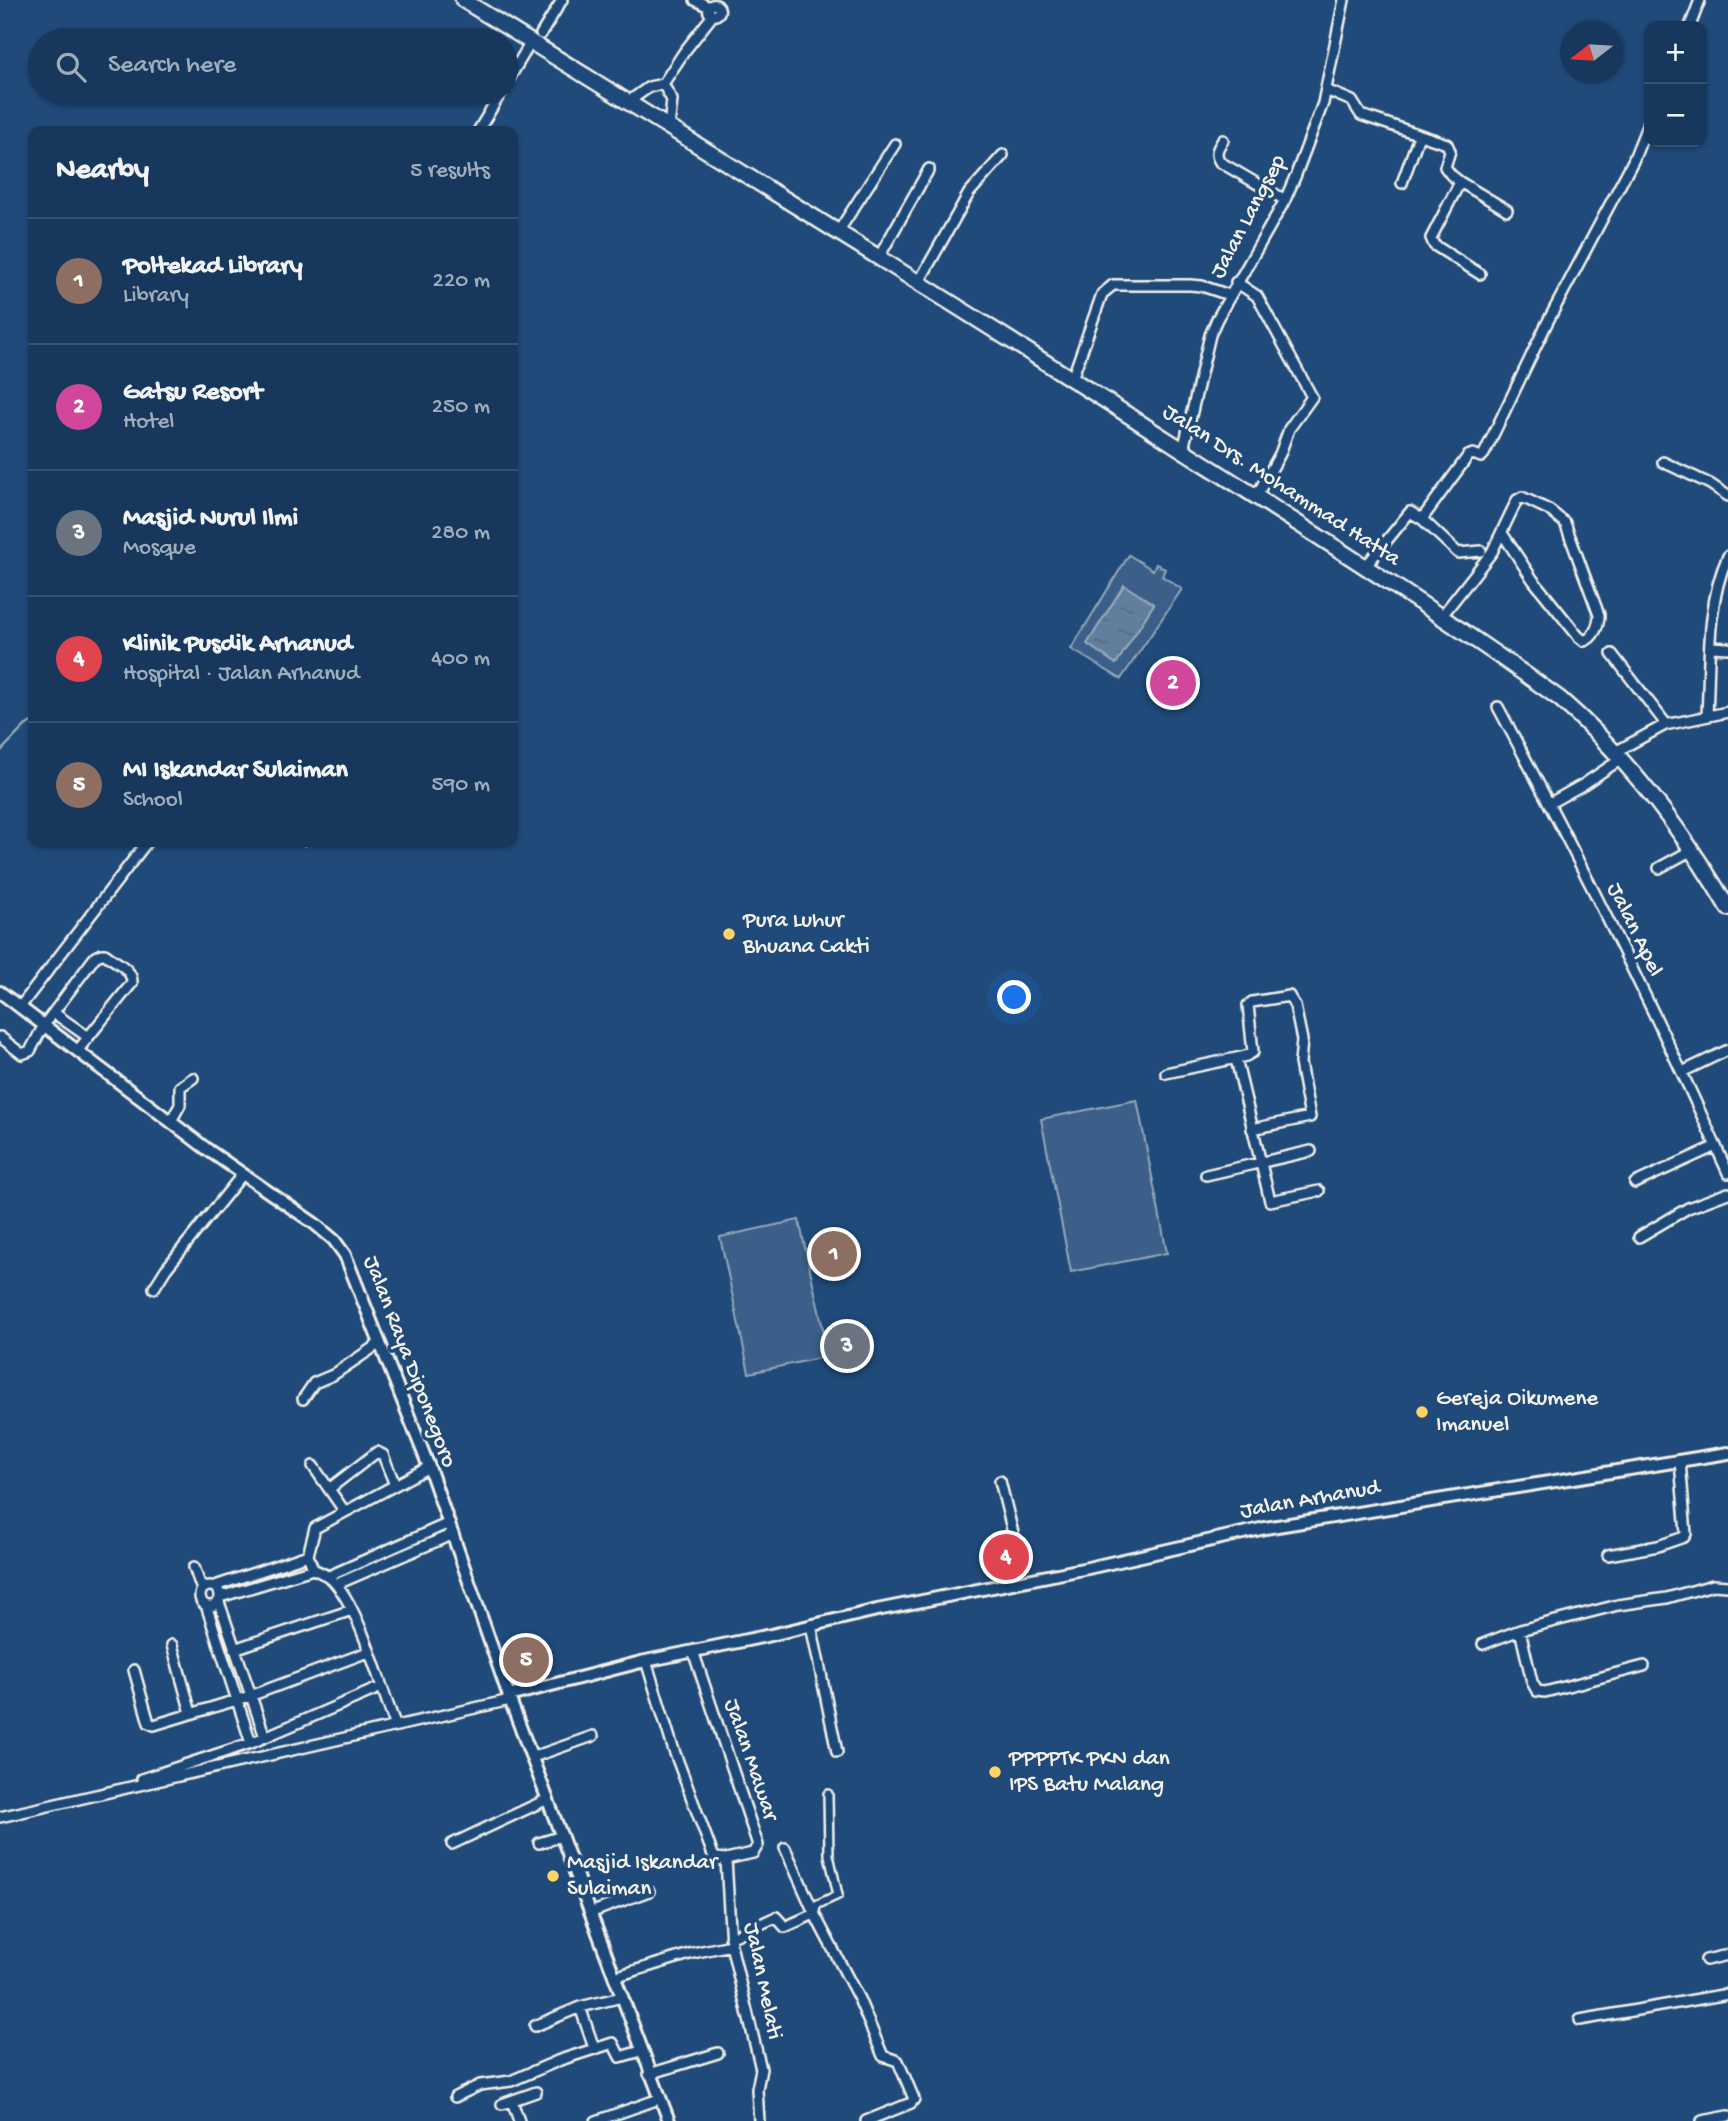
<!DOCTYPE html>
<html lang="en">
<head>
<meta charset="utf-8">
<style>
	body { margin:0; font-family:"Gochi Hand",sans-serif; background:#244365; color:#f1f3f6 }
	.controls { position:absolute; right:21px; top:21px; display:grid; overflow:hidden; border-radius:14px; box-shadow:0 2px 5px #0004 }
	.controls button { width:63px; height:63px; display:grid; place-items:center; padding:0; border:0; border-bottom:2px solid #365272; background:#17385c; color:#f1f3f6; font:35px sans-serif }
	.compass { position:absolute; left:1560px; top:21px; width:63px; height:63px; border-radius:50%; background:#17385c; box-shadow:0 2px 5px #0004; rotate:253deg }
	.you { position:absolute; left:1015px; top:998px; width:24px; height:24px; margin:-18px; border:5px solid #fff; border-radius:50%; background:#1a73e8; box-shadow:0 0 0 10px #1a73e833 }
	.badge { display:grid; place-items:center; width:46px; height:46px; border-radius:50%; background:#ea580c; color:#fff; font-size:23px; font-weight:700 }
	.pin { position:absolute; translate:-50% -50%; border:4px solid #fff; box-shadow:0 2px 7px #0006 }
	.list { margin:0; padding:0; list-style:none }
	h2 { display:flex; justify-content:space-between; align-items:center; height:91px; margin:0; padding:0 28px; font-size:30px }
	h2 small { font-size:23px; font-weight:400; color:#9eacbb }
	.list li { display:grid; grid-template-columns:46px 1fr auto; gap:21px; align-items:center; box-sizing:border-box; height:126px; padding:0 28px; border-top:2px solid #365272 }
	.list b { display:block; font-size:26px; white-space:nowrap }
	.list p { margin:0; font-size:23px; white-space:nowrap; color:#9eacbb }
	.list em { font-size:23px; font-style:normal; color:#9eacbb }
	.icon { flex:none; width:38px; height:38px; fill:none; stroke:currentColor; stroke-width:2; stroke-linecap:round; stroke-linejoin:round }
	.map { position:relative; flex:none; width:1728px; height:2121px; overflow:hidden }
	.search { position:absolute; background:#17385c; box-shadow:0 2px 5px #0004; left:28px; top:28px; width:490px; height:77px; display:flex; align-items:center; gap:18px; box-sizing:border-box; padding:0 24px; border-radius:38px; color:#9eacbb; font-size:26px }
	.panel { position:absolute; background:#17385c; box-shadow:0 2px 5px #0004; left:28px; top:126px; width:490px; height:721px; border-radius:14px }
	.map>svg:first-child { display:block }
	.built { fill:#2d5581 }
	.pitch { fill:#3a5f88; stroke:#97a8b8; stroke-width:2 }
	.water { fill:url(#water-ripples); stroke:#9cacbb; stroke-width:2 }
	.lines { fill:none; stroke-linecap:round; stroke-linejoin:round }
	.stream { stroke:#9cacbb; stroke-width:2.5 }
	.pedestrian-casing { stroke:#f4f1e8; stroke-width:12 }
	.minor-casing { stroke:#f4f1e8; stroke-width:14 }
	.tertiary-casing { stroke:#f4f1e8; stroke-width:16 }
	.primary-casing { stroke:#f4f1e8; stroke-width:19 }
	.pedestrian { stroke:#1f4a7a; stroke-width:7 }
	.minor { stroke:#1f4a7a; stroke-width:9 }
	.tertiary { stroke:#1f4a7a; stroke-width:10 }
	.primary { stroke:#1f4a7a; stroke-width:14 }
	.poi-dot { fill:#ffd166; stroke:#1f4a7a; stroke-width:2.5 }
	.labels { text-anchor:middle; dominant-baseline:central; stroke-width:7; stroke-linejoin:round; paint-order:stroke }
	.street-label { font-size:23px; fill:#f4f1e8; stroke:#1f4a7a }
	.poi-label { font-size:23px; fill:#f4f1e8; stroke:#1f4a7a; text-anchor:start }
</style>
</head>
<body>
<div class="map">
<svg width="1728" height="2121" viewBox="0 0 1728 2121">
	<defs>
		<pattern id="water-ripples" width="26" height="14" patternUnits="userSpaceOnUse" patternTransform="scale(1.75)"><rect width="26" height="14" fill="#627e9d"/><path d="M2 4q2-2 4 0t4 0M15 11q2-2 4 0t4 0" fill="none" stroke="#58687a"/></pattern>
	</defs>
	<rect width="100%" height="100%" fill="#1f4a7a"/>
	<filter id="ink" filterUnits="userSpaceOnUse"><feTurbulence type="fractalNoise" baseFrequency=".0143" numOctaves="2"/><feDisplacementMap in="SourceGraphic" scale="14" xChannelSelector="R" yChannelSelector="G"/><feConvolveMatrix kernelMatrix="1 2 1 2 8 2 1 2 1" color-interpolation-filters="sRGB"/></filter>
	<g filter="url(#ink)">
		<!-- built -->
		<path class="built" d="M 542,1643 L 550,1675 L 524,1680 L 515,1677 L 507,1665 L 504,1654 Z"/>
		<!-- pitch -->
		<path class="pitch" d="M 1129,555 L 1153,570 L 1156,564 L 1165,569 L 1162,576 L 1182,589 L 1121,679 L 1071,649 Z
			M 1137,1100 L 1167,1253 L 1071,1272 L 1041,1119 Z
			M 799,1220 L 829,1356 L 749,1373 L 720,1237 Z"/>
		<!-- water -->
		<path class="water" d="M 1124,585 L 1154,604 L 1116,664 L 1087,644 Z"/>
		<g class="lines">
			<!-- stream -->
			<path class="stream" d="M 0,752 L 25,726 L 33,721
				M 299,842 L 305,846"/>
			<defs>
				<path id="pedestrian" d="M 815,1913 L 816,1905 L 838,1895 L 829,1855 L 828,1794"/>
				<path id="minor" d="M 695,0 L 709,7
					M708.5 10a5.5 5.5 0 1 1 11 0a5.5 5.5 0 1 1-11 0Z
					M 1690,26 L 1700,0
					M 541,34 L 562,0
					M 506,84 L 531,42
					M 663,84 L 684,52 L 713,15
					M 663,84 L 672,100 L 669,127
					M 1326,90 L 1352,101 L 1361,115 L 1447,144 L 1450,151 L 1445,167 L 1451,175 L 1460,182
					M 628,102 L 649,87 L 663,84
					M 478,131 L 501,93
					M 1223,140 C 1218,148 1214,153 1220,162 L 1285,200
					M 1402,183 L 1419,136
					M 838,232 L 895,144
					M 879,257 L 929,169
					M 1480,274 L 1434,245 L 1431,238 L 1460,182 L 1507,210
					M 919,282 L 969,193 L 1003,155
					M 1236,282 L 1257,296 L 1312,397 L 1289,429 L 1280,454 L 1257,495
					M 1072,379 L 1102,294 L 1113,285 L 1190,285 L 1202,286 L 1229,295
					M 1183,450 L 1210,335 L 1217,319 L 1285,200 L 1295,177 L 1323,103 L 1344,0
					M 1663,462 L 1710,484 L 1728,496
					M 1422,519 L 1468,456 L 1473,454 L 1481,457 L 1484,454 L 1547,323 L 1633,161 L 1649,121
					M 1366,566 L 1410,512 L 1422,519 L 1458,553 L 1481,551
					M 1441,617 L 1492,552 L 1517,500 L 1522,497 L 1549,510 L 1565,523 L 1599,615 C 1599,625 1594,638 1584,641 L 1578,636 L 1533,580 L 1502,533
					M 1711,647 L 1728,648
					M 1612,654 L 1666,724
					M 1498,707 C 1580,860 1657,1015 1728,1173
					M 1707,715 C 1710,663 1706,604 1728,556
					M 1615,752 L 1665,725 L 1728,712
					M 1550,803 L 1584,784 L 1621,759
					M 1659,868 L 1692,850
					M 20,1007 L 147,842
					M 54,1013 L 88,1037
					M 0,1037 L 22,1054 L 30,1051 L 44,1025 L 95,957 L 101,954 L 105,954 C 115,962 133,969 132,983 L 78,1050
					M 1236,1059 L 1270,1201 L 1319,1191
					M 1682,1072 L 1728,1050
					M 1166,1073 L 1246,1056 L 1253,1052 L 1248,1005 L 1252,1002 L 1289,996 L 1295,1006 L 1302,1040 L 1300,1063 L 1310,1117 L 1252,1129
					M 171,1121 L 180,1105 L 180,1087 L 193,1078
					M 1206,1175 L 1311,1151
					M 1635,1183 L 1716,1146
					M 1639,1237 L 1688,1208 L 1728,1193
					M 154,1288 L 166,1269 L 242,1175
					M 303,1399 L 314,1383 L 333,1375 L 380,1343
					M 313,1466 L 345,1512
					M 1000,1481 L 1017,1549
					M 329,1489 L 377,1452 L 383,1455 L 395,1485
					M 1608,1555 L 1658,1546 L 1684,1537 L 1686,1534 L 1680,1461
					M 194,1567 L 202,1590
					M 313,1569 L 308,1555 L 315,1528 L 429,1467
					M 329,1576 L 449,1523
					M 337,1584 L 453,1534
					M200 1596a10 10 0 1 1 20 0a10 10 0 1 1-20 0Z
					M 215,1586 L 308,1555
					M 220,1597 L 313,1569 C 322,1573 330,1576 336,1584 C 361,1614 379,1682 394,1721
					M 219,1602 L 265,1737
					M 206,1605 L 251,1743
					M 811,1625 L 837,1752
					M 1520,1630 L 1532,1682 L 1537,1691 L 1545,1692 L 1644,1666
					M 1483,1644 L 1520,1630 L 1618,1605 L 1667,1598 L 1713,1585 L 1728,1586
					M 172,1645 L 191,1713
					M 234,1649 L 352,1610
					M 693,1651 L 758,1845 L 753,1853 L 726,1859
					M 646,1661 L 673,1748 L 713,1855 L 716,1858 L 726,1859 L 731,1945 L 761,2069 L 757,2089 L 759,2121
					M 134,1670 L 149,1723 L 154,1725 L 250,1696 L 368,1652
					M 533,1757 L 593,1736
					M 142,1779 L 251,1743 L 381,1687
					M 0,1817 L 510,1700
					M 539,1843 L 562,1836
					M 452,1844 L 548,1799
					M 785,1848 L 816,1917 L 859,1999 L 883,2056 L 898,2061 L 914,2099 L 911,2103 L 866,2121
					M 590,1913 L 649,1891
					M 730,1938 L 776,1917 L 785,1927 L 814,1914
					M 1706,1960 L 1728,1955
					M 614,1977 L 693,1953 L 731,1945
					M 580,2007 L 594,2048
					M 1580,2020 L 1728,1994
					M 535,2026 L 580,2007 L 622,1997
					M 649,2074 L 718,2053
					M 455,2097 L 480,2085 L 511,2081 L 560,2060 L 613,2043 L 620,2057 L 641,2051
					M 512,2101 L 519,2121
					M 502,2104 L 536,2092
					M 596,2121 L 659,2099
					M 1702,2121 L 1728,2116"/>
				<path id="tertiary" d="M 0,992 L 208,1150 L 315,1224 L 334,1240 L 345,1255 L 429,1467 L 512,1705 L 669,2121
					M 509,1696 L 641,1662 L 771,1635 L 877,1610 L 1088,1568 L 1265,1528 L 1728,1453"/>
				<path id="primary" d="M 463,0 C 702,148 942,295 1178,447 C 1307,529 1436,610 1560,699 C 1628,758 1683,831 1728,908"/>
			</defs>
			<!-- pedestrian casing -->
			<use href="#pedestrian" class="pedestrian-casing"/>
			<!-- minor casing -->
			<use href="#minor" class="minor-casing"/>
			<!-- tertiary casing -->
			<use href="#tertiary" class="tertiary-casing"/>
			<!-- primary casing -->
			<use href="#primary" class="primary-casing"/>
			<!-- pedestrian -->
			<use href="#pedestrian" class="pedestrian"/>
			<!-- minor -->
			<use href="#minor" class="minor"/>
			<!-- tertiary -->
			<use href="#tertiary" class="tertiary"/>
			<!-- primary -->
			<use href="#primary" class="primary"/>
		</g>
	</g>
	<!-- markers -->
	<g class="poi-dot">
		<circle cx="729" cy="934" r="7"/>
		<circle cx="1422" cy="1412" r="7"/>
		<circle cx="995" cy="1772" r="7"/>
		<circle cx="553" cy="1876" r="7"/>
	</g>
	<g class="labels">
		<!-- street labels -->
		<g class="street-label">
			<text transform="translate(1249 217) rotate(-62)">Jalan Langsep</text>
			<text transform="translate(1281 486) rotate(33)">Jalan Drs. Mohammad Hatta</text>
			<text transform="translate(1634 930) rotate(64)">Jalan Apel</text>
			<text transform="translate(409 1362) rotate(69)">Jalan Raya Diponegoro</text>
			<text transform="translate(1310 1500) rotate(-10)">Jalan Arhanud</text>
			<text transform="translate(750 1760) rotate(71)">Jalan Mawar</text>
			<text transform="translate(762 1981) rotate(78)">Jalan Melati</text>
		</g>
		<!-- poi labels -->
		<g class="poi-label">
			<text x="743" y="921">Pura Luhur<tspan x="743" dy="26">Bhuana Cakti</tspan></text>
			<text x="1436" y="1399">Gereja Oikumene<tspan x="1436" dy="26">Imanuel</tspan></text>
			<text x="1009" y="1759">PPPPTK PKN dan<tspan x="1009" dy="26">IPS Batu Malang</tspan></text>
			<text x="567" y="1863">Masjid Iskandar<tspan x="567" dy="26">Sulaiman</tspan></text>
		</g>
	</g>
</svg>
<div class="controls">
<button>+</button>
<button>−</button>
</div>
<svg class="compass" viewBox="-18 -18 36 36"><path d="M0-13l5 13h-10z" fill="#e53935"/><path d="M0 13l5-13h-10z" fill="#9eacbb"/></svg>
<div class="you"></div>
<div class="pin badge" style="left:834px;top:1254px;background:#8d6e63">1</div>
<div class="pin badge" style="left:1173px;top:683px;background:#d1479c">2</div>
<div class="pin badge" style="left:847px;top:1346px;background:#6b7280">3</div>
<div class="pin badge" style="left:1006px;top:1557px;background:#e0444e">4</div>
<div class="pin badge" style="left:526px;top:1660px;background:#8d6e63">5</div>
<div class="search"><svg class="icon" aria-label="search" viewBox="0 0 24 24"><circle cx="10" cy="10" r="6"/><path d="M15 15l6 6"/></svg>Search here</div>
<section class="panel">
<h2>Nearby<small>5 results</small></h2>
<ul class="list">
<li><span class="badge" style="background:#8d6e63">1</span><div><b>Poltekad Library</b><p>Library</p></div><em>220 m</em></li>
<li><span class="badge" style="background:#d1479c">2</span><div><b>Gatsu Resort</b><p>Hotel</p></div><em>250 m</em></li>
<li><span class="badge" style="background:#6b7280">3</span><div><b>Masjid Nurul Ilmi</b><p>Mosque</p></div><em>280 m</em></li>
<li><span class="badge" style="background:#e0444e">4</span><div><b>Klinik Pusdik Arhanud</b><p>Hospital · Jalan Arhanud</p></div><em>400 m</em></li>
<li><span class="badge" style="background:#8d6e63">5</span><div><b>MI Iskandar Sulaiman</b><p>School</p></div><em>590 m</em></li>
</ul>
</section>
</div>
</body>
</html>
